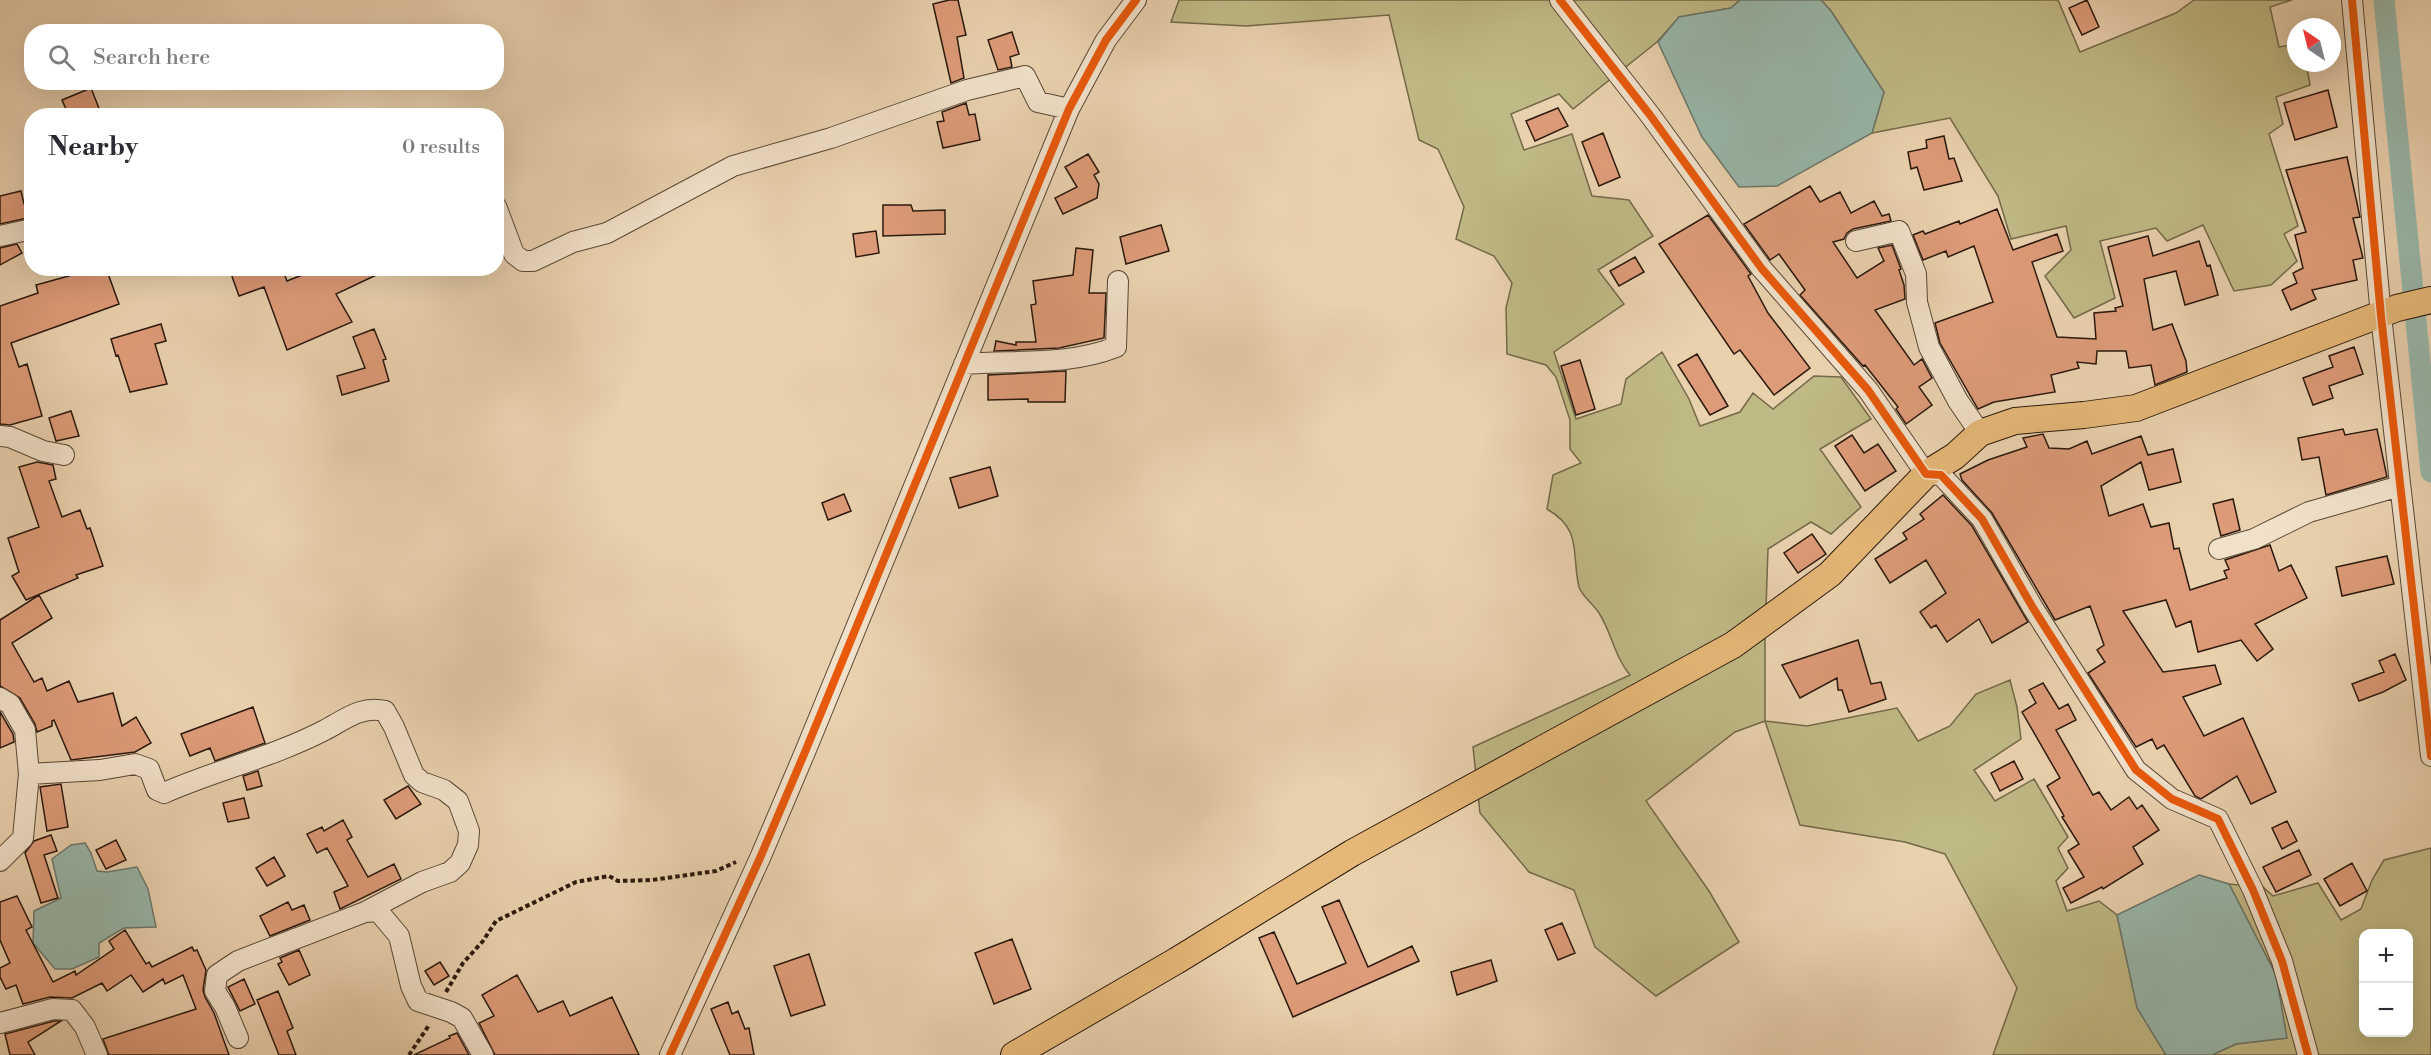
<!DOCTYPE html>
<html lang="en">
<head>
<meta charset="utf-8">
<style>
	body { margin:0; font-family:"Libre Bodoni",serif; background:#f2f2f3; color:#2b2b33 }
	.controls { position:absolute; right:18px; bottom:18px; display:grid; overflow:hidden; border-radius:12px; box-shadow:0 6px 24px #0002 }
	.controls button { width:54px; height:54px; display:grid; place-items:center; padding:0; border:0; border-bottom:2px solid #e1e1e2; background:#fff; color:#2b2b33; font:30px sans-serif }
	.compass { position:absolute; left:2287px; top:18px; width:54px; height:54px; border-radius:50%; background:#fff; box-shadow:0 6px 24px #0002; rotate:325deg }
	.list { margin:0; padding:0; list-style:none }
	h2 { display:flex; justify-content:space-between; align-items:center; height:78px; margin:0; padding:0 24px; font-size:26px }
	h2 small { font-size:20px; font-weight:400; color:#7c7c81 }
	.icon { flex:none; width:33px; height:33px; fill:none; stroke:currentColor; stroke-width:2; stroke-linecap:round; stroke-linejoin:round }
	.map { position:relative; flex:none; width:2431px; height:1055px; overflow:hidden }
	.search { position:absolute; background:#fff; box-shadow:0 6px 24px #0002; left:24px; top:24px; width:480px; height:66px; display:flex; align-items:center; gap:15px; box-sizing:border-box; padding:0 21px; border-radius:24px; color:#7c7c81; font-size:22px }
	.panel { position:absolute; background:#fff; box-shadow:0 6px 24px #0002; left:24px; top:108px; width:480px; height:168px; border-radius:24px }
	.map>svg:first-child { display:block }
	.green { fill:#bfb985; stroke:#74694a; stroke-width:1.5; fill-rule:evenodd }
	.water { fill:#98b7aa; stroke:#6c786c; stroke-width:1.5 }
	.lines { fill:none; stroke-linecap:round; stroke-linejoin:round }
	.canal { stroke:#98b7aa; stroke-width:21 }
	.building { fill:#de9b79; stroke:#2a190e; stroke-width:1.5 }
	.minor-casing { stroke:#5a4736; stroke-width:22 }
	.major-casing { stroke:#2a190e; stroke-width:28 }
	.path { stroke:#2a190e; stroke-width:4; stroke-dasharray:4.5 3; stroke-linecap:butt }
	.minor { stroke:#f1e1ca; stroke-width:20 }
	.major { stroke:#e5b877; stroke-width:26 }
	.cycleway-casing { stroke:#f1e1ca; stroke-width:11 }
	.cycleway { stroke:#e8590c; stroke-width:8 }
</style>
</head>
<body>
<div class="map">
<svg width="2431" height="1055" viewBox="0 0 2431 1055">
	<rect width="100%" height="100%" fill="#ead1ae"/>
	<filter id="stains"><feTurbulence type="fractalNoise" baseFrequency=".00333" numOctaves="4"/><feColorMatrix values="0 0 0 0 .2 0 0 0 0 .09 0 0 0 0 .02 0 0 0 .5 -.17"/></filter>
	<radialGradient id="worn" r=".72"><stop offset=".6" stop-color="#630" stop-opacity="0"/><stop offset="1" stop-color="#630" stop-opacity=".3"/></radialGradient>
	<!-- green -->
	<path class="green" d="M 1179,0 L 1740,0 L 1731,8 L 1679,17 L 1657,42 L 1573,109 L 1559,94 L 1511,114 L 1524,150 L 1572,134 L 1592,196 L 1629,200 L 1653,236 L 1598,270 L 1624,304 L 1554,352 L 1576,419 L 1621,404 L 1626,379 L 1662,352 L 1689,399 L 1700,426 L 1740,412 L 1753,393 L 1773,409 L 1814,376 L 1841,377 L 1871,419 L 1820,449 L 1861,507 L 1831,534 L 1811,522 L 1768,549 L 1765,638 L 1765,721 L 1807,726 L 1897,708 L 1918,741 L 1950,726 L 1976,694 L 2010,680 L 2017,707 L 2021,739 L 1974,770 L 1995,801 L 2034,779 L 2068,837 L 2058,848 L 2068,868 L 2056,881 L 2067,911 L 2099,901 L 2117,915 L 2137,1007 L 2166,1055 L 1993,1055 L 2017,988 L 1945,854 L 1905,842 L 1800,825 L 1765,721 L 1735,732 L 1646,801 L 1709,891 L 1739,942 L 1656,996 L 1595,947 L 1574,890 L 1529,872 L 1480,813 L 1473,747 L 1630,675 C 1614,656 1612,633 1599,613 C 1593,604 1582,596 1579,587 C 1571,553 1583,530 1547,509 L 1553,475 L 1581,463 L 1570,449 L 1570,420 L 1556,377 L 1546,365 L 1507,354 L 1506,308 L 1512,283 L 1494,256 L 1456,239 L 1464,207 L 1438,149 L 1419,140 L 1389,15 L 1246,26 L 1171,22 Z
		M 1821,0 L 2058,0 L 2080,52 L 2176,13 L 2194,0 L 2292,0 L 2270,7 L 2279,47 L 2296,44 L 2296,63 L 2306,63 L 2310,85 L 2276,97 L 2283,124 L 2269,134 L 2298,226 L 2284,234 L 2297,261 L 2271,285 L 2234,291 L 2203,225 L 2167,241 L 2156,228 L 2100,241 L 2115,298 L 2074,318 L 2045,276 L 2071,250 L 2066,226 L 2011,239 L 1998,196 L 1950,118 L 1872,133 L 1884,92 L 1831,11 Z
		M 2431,848 L 2431,1055 L 2212,1055 L 2236,1044 L 2286,1038 L 2276,975 L 2229,884 L 2263,887 L 2273,896 L 2318,883 L 2341,920 L 2361,909 L 2372,880 L 2384,860 ZM 2364,934 L 2408,934 L 2408,1032 L 2364,1032 Z"/>
	<!-- water -->
	<path class="water" d="M 1740,0 L 1821,0 L 1831,11 L 1884,92 L 1872,133 L 1777,186 L 1739,187 L 1702,137 L 1658,42 L 1679,17 L 1731,8 Z
		M 85,843 L 91,853 L 97,871 L 107,872 L 137,867 L 148,889 L 156,927 L 124,928 L 99,943 L 99,957 L 72,969 L 55,969 L 33,943 L 34,911 L 61,898 L 52,859 L 71,845 Z
		M 2199,875 L 2229,884 L 2276,975 L 2287,1038 L 2236,1044 L 2212,1055 L 2166,1055 L 2137,1008 L 2117,915 Z"/>
	<g class="lines">
		<!-- canal -->
		<path class="canal" d="M 2384,0 L 2431,472"/>
	</g>
	<!-- building -->
	<path class="building" d="M 949,0 L 958,0 L 966,35 L 957,37 L 964,78 L 951,83 L 933,4 Z
		M 2087,0 L 2099,27 L 2082,35 L 2069,8 Z
		M 1012,32 L 1019,54 L 1010,57 L 1012,67 L 998,70 L 988,40 Z
		M 91,88 L 102,116 L 69,116 L 62,100 Z
		M 2328,90 L 2337,127 L 2295,140 L 2284,103 Z
		M 966,103 L 969,115 L 975,114 L 980,140 L 943,148 L 937,122 L 944,121 L 942,112 Z
		M 1558,108 L 1568,126 L 1535,141 L 1526,121 Z
		M 1603,133 L 1620,177 L 1599,186 L 1582,142 Z
		M 1944,136 L 1949,159 L 1954,158 L 1962,181 L 1924,190 L 1917,167 L 1911,169 L 1908,152 L 1927,148 L 1926,140 Z
		M 1088,154 L 1099,172 L 1094,175 L 1099,184 L 1097,198 L 1063,214 L 1055,198 L 1077,187 L 1065,167 Z
		M 2347,157 L 2360,217 L 2353,218 L 2363,258 L 2353,260 L 2357,280 L 2312,290 L 2316,299 L 2291,310 L 2282,290 L 2297,283 L 2293,273 L 2303,268 L 2295,235 L 2306,232 L 2286,170 Z
		M 1810,186 L 1820,202 L 1840,192 L 1851,213 L 1874,201 L 1882,216 L 1889,214 L 1891,221 L 1853,229 L 1847,233 L 1844,239 L 1833,242 L 1857,278 L 1884,261 L 1878,248 L 1892,245 L 1901,269 L 1899,270 L 1904,285 L 1905,299 L 1875,310 L 1914,365 L 1922,359 L 1932,378 L 1919,387 L 1932,405 L 1906,424 L 1896,409 L 1898,407 L 1865,365 L 1863,366 L 1800,295 L 1805,290 L 1779,254 L 1770,260 L 1744,224 Z
		M 21,191 L 24,204 L 32,203 L 32,217 L 0,224 L 0,196 Z
		M 883,205 L 911,205 L 913,211 L 945,210 L 945,234 L 883,236 Z
		M 1997,209 L 2013,250 L 2057,234 L 2063,251 L 2032,262 L 2057,337 L 2096,339 L 2094,313 L 2116,311 L 2115,308 L 2123,306 L 2108,247 L 2148,236 L 2153,256 L 2199,241 L 2207,266 L 2210,265 L 2218,295 L 2185,305 L 2176,271 L 2144,279 L 2153,330 L 2172,324 L 2186,361 L 2187,372 L 2155,385 L 2151,365 L 2129,368 L 2126,351 L 2097,351 L 2096,364 L 2077,362 L 2079,368 L 2051,375 L 2055,392 L 1994,402 L 1978,409 L 1940,343 L 1935,323 L 1993,302 L 1974,246 L 1948,257 L 1946,251 L 1923,260 L 1913,235 L 1923,231 L 1925,234 L 1959,221 L 1960,224 Z
		M 1708,215 L 1751,274 L 1748,276 L 1768,313 L 1810,368 L 1774,395 L 1740,350 L 1734,354 L 1659,244 Z
		M 1161,225 L 1169,251 L 1126,264 L 1120,237 Z
		M 876,231 L 879,253 L 856,257 L 853,234 Z
		M 17,244 L 22,253 L 0,265 L 0,248 Z
		M 1076,248 L 1093,250 L 1089,293 L 1106,293 L 1104,338 L 1059,348 L 994,351 L 996,341 L 1016,345 L 1016,342 L 1036,342 L 1031,305 L 1036,304 L 1033,281 L 1073,275 Z
		M 1635,257 L 1644,272 L 1619,286 L 1610,271 Z
		M 75,268 L 106,268 L 119,304 L 11,343 L 19,367 L 27,364 L 42,416 L 10,425 L 0,424 L 0,306 L 38,293 L 36,285 L 76,274 Z
		M 229,268 L 282,268 L 287,281 L 320,268 L 391,268 L 336,294 L 352,322 L 287,350 L 264,287 L 239,296 Z
		M 161,324 L 166,341 L 155,344 L 167,384 L 130,392 L 118,355 L 116,356 L 111,339 Z
		M 374,329 L 386,359 L 383,360 L 389,381 L 342,395 L 337,376 L 365,368 L 353,337 Z
		M 2354,347 L 2363,374 L 2329,386 L 2333,398 L 2313,405 L 2303,378 L 2333,367 L 2329,356 Z
		M 1697,354 L 1728,406 L 1710,415 L 1678,365 Z
		M 1580,360 L 1595,409 L 1576,415 L 1561,366 Z
		M 1066,371 L 1065,402 L 1028,402 L 1028,399 L 988,400 L 988,375 Z
		M 71,411 L 79,436 L 56,441 L 49,418 Z
		M 2343,429 L 2345,435 L 2377,429 L 2387,477 L 2326,495 L 2319,457 L 2302,460 L 2298,438 Z
		M 2043,434 L 2049,448 L 2069,449 L 2087,441 L 2092,454 L 2141,436 L 2148,455 L 2173,449 L 2181,482 L 2149,490 L 2141,462 L 2101,486 L 2109,516 L 2143,504 L 2151,527 L 2169,523 L 2174,549 L 2179,548 L 2190,590 L 2227,578 L 2224,571 L 2229,569 L 2225,560 L 2270,545 L 2279,571 L 2291,565 L 2307,598 L 2255,624 L 2273,649 L 2257,661 L 2241,640 L 2198,652 L 2191,621 L 2176,627 L 2166,600 L 2123,611 L 2163,672 L 2215,665 L 2221,684 L 2183,697 L 2204,736 L 2243,718 L 2276,792 L 2251,804 L 2237,776 L 2201,799 L 2195,796 L 2164,745 L 2157,749 L 2152,739 L 2136,747 L 2088,673 L 2105,662 L 2097,650 L 2104,645 L 2090,606 L 2055,620 L 1992,513 L 1962,480 L 1960,474 L 1988,460 L 2027,447 L 2023,438 Z
		M 1852,435 L 1864,453 L 1878,444 L 1896,471 L 1865,491 L 1835,446 Z
		M 37,462 L 53,465 L 56,479 L 49,481 L 62,517 L 80,510 L 87,529 L 90,528 L 103,566 L 76,575 L 78,578 L 26,600 L 12,576 L 19,572 L 8,538 L 39,527 L 19,467 Z
		M 990,467 L 998,496 L 959,508 L 950,478 Z
		M 844,494 L 851,511 L 828,520 L 822,503 Z
		M 1943,495 L 1972,526 L 2028,622 L 1992,643 L 1979,619 L 1947,642 L 1936,625 L 1931,628 L 1920,612 L 1946,593 L 1926,560 L 1890,583 L 1875,559 L 1907,539 L 1903,533 L 1924,519 L 1920,514 Z
		M 2233,499 L 2240,530 L 2221,536 L 2213,504 Z
		M 1812,534 L 1826,554 L 1798,573 L 1784,553 Z
		M 2387,556 L 2394,584 L 2342,596 L 2336,567 Z
		M 39,595 L 52,618 L 12,643 L 34,682 L 42,678 L 47,691 L 69,681 L 78,702 L 113,693 L 122,726 L 136,717 L 151,743 L 135,752 L 71,760 L 54,720 L 52,721 L 52,726 L 37,732 L 35,724 L 20,698 L 0,686 L 0,620 Z
		M 1858,640 L 1871,684 L 1881,682 L 1886,699 L 1849,712 L 1842,690 L 1838,690 L 1837,678 L 1800,698 L 1782,665 Z
		M 2395,654 L 2406,680 L 2383,692 L 2359,701 L 2352,684 L 2384,672 L 2379,661 Z
		M 2043,683 L 2059,709 L 2068,704 L 2076,720 L 2056,730 L 2093,795 L 2099,792 L 2111,810 L 2129,797 L 2137,809 L 2142,805 L 2159,830 L 2133,847 L 2143,864 L 2103,889 L 2102,887 L 2071,903 L 2063,888 L 2084,877 L 2068,851 L 2079,844 L 2062,817 L 2064,816 L 2047,786 L 2060,778 L 2022,712 L 2036,703 L 2029,690 Z
		M 253,707 L 265,743 L 215,761 L 210,748 L 190,756 L 181,734 Z
		M 0,712 L 13,734 L 14,742 L 0,748 Z
		M 2014,761 L 2023,779 L 2000,791 L 1991,773 Z
		M 258,771 L 262,786 L 247,790 L 243,776 Z
		M 61,784 L 68,827 L 47,831 L 40,787 Z
		M 408,786 L 421,804 L 396,819 L 384,800 Z
		M 244,798 L 249,818 L 228,822 L 223,803 Z
		M 343,820 L 352,837 L 347,840 L 368,877 L 394,864 L 401,879 L 340,909 L 334,892 L 348,886 L 327,848 L 317,853 L 307,834 L 322,827 L 324,831 Z
		M 2287,821 L 2297,841 L 2282,849 L 2272,828 Z
		M 51,835 L 57,851 L 44,855 L 58,898 L 41,903 L 25,853 L 34,841 Z
		M 116,840 L 126,860 L 106,869 L 96,850 Z
		M 2299,850 L 2311,875 L 2276,892 L 2263,867 Z
		M 274,857 L 285,876 L 267,886 L 256,868 Z
		M 2352,863 L 2367,891 L 2340,906 L 2324,879 Z
		M 17,896 L 32,927 L 26,930 L 53,982 L 75,971 L 76,975 L 114,949 L 109,941 L 125,930 L 146,964 L 149,962 L 152,967 L 192,947 L 194,951 L 197,950 L 206,970 L 203,990 L 205,997 L 214,1013 L 229,1055 L 109,1055 L 103,1039 L 196,1009 L 183,975 L 165,984 L 163,979 L 143,992 L 131,975 L 107,991 L 102,983 L 72,998 L 50,997 L 23,1004 L 16,985 L 6,989 L 0,977 L 0,968 L 10,963 L 0,940 L 0,902 Z
		M 1339,900 L 1368,967 L 1412,946 L 1419,961 L 1293,1017 L 1259,938 L 1274,932 L 1297,984 L 1346,963 L 1322,907 Z
		M 288,902 L 292,910 L 304,905 L 310,920 L 270,936 L 260,916 Z
		M 1562,923 L 1575,953 L 1558,960 L 1545,930 Z
		M 1012,939 L 1031,989 L 994,1004 L 975,953 Z
		M 299,950 L 310,975 L 289,985 L 278,964 L 282,962 L 280,958 Z
		M 809,954 L 825,1005 L 791,1016 L 774,966 Z
		M 1491,960 L 1497,981 L 1457,995 L 1451,972 Z
		M 440,962 L 449,976 L 434,985 L 425,971 Z
		M 517,975 L 538,1012 L 563,1001 L 570,1016 L 612,997 L 639,1055 L 495,1055 L 479,1023 L 494,1016 L 482,995 Z
		M 244,979 L 255,1004 L 240,1011 L 228,987 Z
		M 278,991 L 293,1028 L 287,1031 L 296,1055 L 279,1055 L 257,1000 Z
		M 728,1002 L 732,1014 L 738,1011 L 745,1029 L 749,1028 L 754,1055 L 730,1055 L 711,1009 Z
		M 54,1021 L 61,1021 L 28,1042 L 35,1055 L 10,1055 L 5,1034 Z
		M 457,1033 L 469,1055 L 414,1055 L 450,1038 L 449,1036 Z"/>
	<g class="lines">
		<defs>
			<path id="minor" d="M 1560,0 L 1650,115 L 1762,269 L 1868,390 L 1926,474 L 1941,475 L 1982,519 L 2033,608 L 2136,770 L 2172,799 L 2218,819 L 2253,890 L 2282,961 L 2308,1055
				M 2352,0 L 2381,316 L 2431,756
				M 496,206 L 514,254 L 523,261 L 533,261 L 573,242 L 607,233 L 733,166 L 831,138 L 967,90 L 1025,76 L 1038,102 L 1069,109
				M 0,236 L 32,229
				M 1856,241 L 1899,231 L 1916,274 L 1917,302 L 1929,347 L 1958,401 L 1980,433
				M 964,364 C 1015,360 1068,366 1116,347 L 1118,281
				M 0,436 L 10,437 L 43,451 L 64,455
				M 2219,549 L 2254,539 L 2309,512 L 2400,486
				M 0,698 L 10,704 L 25,730 L 29,774 L 23,838 L 0,861
				M 29,774 L 100,770 L 135,764 L 149,769 L 157,790 L 164,793 C 216,770 273,757 325,730 C 344,720 362,705 385,711 L 394,727 L 414,775 L 422,782 L 444,790 L 458,801 L 469,831 L 468,845 L 460,863 L 450,872 L 422,882 L 365,912
				M 0,1023 L 53,1009 L 72,1010 L 85,1027 L 97,1055
				M 238,1038 L 225,1007 L 215,991 L 217,975 L 238,961 L 365,912 L 378,911 L 399,936 L 411,986 L 418,1001 L 451,1012 L 462,1018 L 483,1055
				M 670,1055 L 760,858 L 805,752 L 1069,109 L 1106,40 L 1136,0"/>
			<path id="major" d="M 1014,1055 L 1176,961 L 1352,853 L 1733,645 L 1830,574 L 1926,474 L 1955,456 L 1980,433 L 2015,421 L 2084,415 L 2136,408 L 2397,308 L 2431,300"/>
		</defs>
		<!-- minor casing -->
		<use href="#minor" class="minor-casing"/>
		<!-- major casing -->
		<use href="#major" class="major-casing"/>
		<!-- path -->
		<path class="path" d="M 446,992 L 463,963 L 483,941 L 496,921 L 576,882 L 609,876 L 618,881 L 652,880 L 716,871 L 736,862
			M 409,1055 L 429,1025"/>
		<!-- minor -->
		<use href="#minor" class="minor"/>
		<!-- major -->
		<use href="#major" class="major"/>
		<defs>
			<path id="cycleway" d="M 1560,0 L 1650,115 L 1762,269 L 1868,390 L 1926,474 L 1941,475 L 1982,519 L 2033,608 L 2136,770 L 2172,799 L 2218,819 L 2253,890 L 2282,961 L 2308,1055
				M 2352,0 L 2381,316 L 2431,756
				M 670,1055 L 760,858 L 805,752 L 1069,109 L 1106,40 L 1136,0"/>
		</defs>
		<!-- cycleway casing -->
		<use href="#cycleway" class="cycleway-casing"/>
		<!-- cycleway -->
		<use href="#cycleway" class="cycleway"/>
	</g>
	<rect width="100%" height="100%" filter="url(#stains)"/>
	<rect width="100%" height="100%" fill="url(#worn)"/>
</svg>
<div class="controls">
<button>+</button>
<button>−</button>
</div>
<svg class="compass" viewBox="-18 -18 36 36"><path d="M0-13l5 13h-10z" fill="#e53935"/><path d="M0 13l5-13h-10z" fill="#7c7c81"/></svg>
<div class="search"><svg class="icon" aria-label="search" viewBox="0 0 24 24"><circle cx="10" cy="10" r="6"/><path d="M15 15l6 6"/></svg>Search here</div>
<section class="panel">
<h2>Nearby<small>0 results</small></h2>
<ul class="list">
</ul>
</section>
</div>
</body>
</html>
